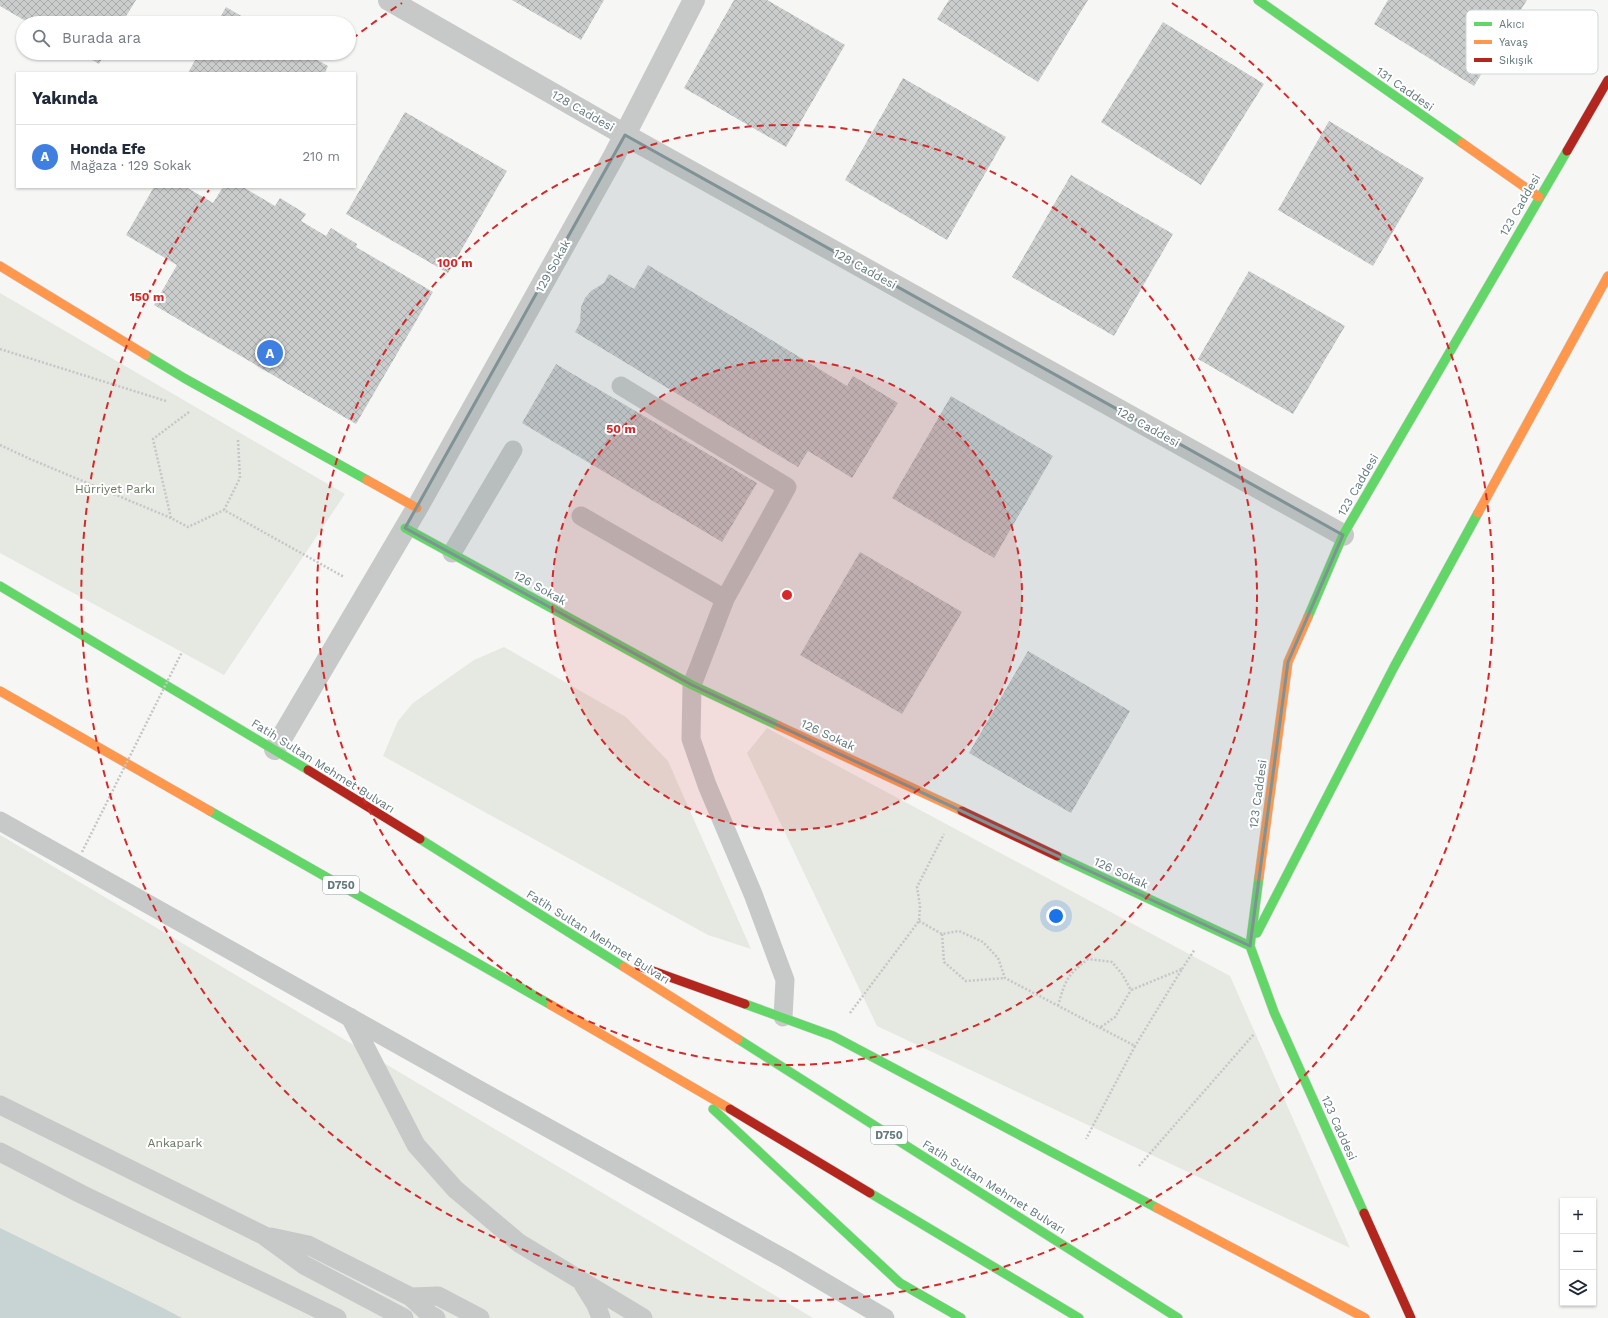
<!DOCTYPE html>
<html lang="tr">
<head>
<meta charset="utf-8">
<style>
	body { margin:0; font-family:"Work Sans",sans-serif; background:#f2f2f3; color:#1f2937 }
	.controls { position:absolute; right:12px; bottom:12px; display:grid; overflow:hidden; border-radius:0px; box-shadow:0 1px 3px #0004 }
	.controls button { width:36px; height:36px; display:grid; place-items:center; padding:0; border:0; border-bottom:1px solid #e0e1e3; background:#fff; color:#1f2937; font:20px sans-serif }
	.you { position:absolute; left:1056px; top:916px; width:14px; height:14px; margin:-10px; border:3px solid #fff; border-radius:50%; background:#1a73e8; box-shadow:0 0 0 6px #1a73e833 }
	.badge { display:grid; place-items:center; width:26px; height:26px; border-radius:50%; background:#7c3aed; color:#fff; font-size:13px; font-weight:700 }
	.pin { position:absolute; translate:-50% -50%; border:2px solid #fff; box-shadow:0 1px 4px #0006 }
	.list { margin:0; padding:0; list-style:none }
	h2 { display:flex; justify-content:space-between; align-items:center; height:52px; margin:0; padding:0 16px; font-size:17px }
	h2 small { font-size:13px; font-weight:400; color:#747a83 }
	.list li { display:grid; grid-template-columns:26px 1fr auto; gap:12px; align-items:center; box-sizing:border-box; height:64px; padding:0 16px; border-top:1px solid #e0e1e3 }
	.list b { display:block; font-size:15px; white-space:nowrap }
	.list p { margin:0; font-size:13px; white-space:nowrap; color:#747a83 }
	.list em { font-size:13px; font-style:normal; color:#747a83 }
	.icon { flex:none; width:22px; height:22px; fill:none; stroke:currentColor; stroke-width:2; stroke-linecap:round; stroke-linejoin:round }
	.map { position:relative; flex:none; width:1608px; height:1318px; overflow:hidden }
	.search { position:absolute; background:#fff; box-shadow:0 1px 3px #0004; left:16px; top:16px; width:340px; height:44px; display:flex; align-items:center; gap:10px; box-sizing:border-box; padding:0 14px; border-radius:22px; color:#747a83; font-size:15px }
	.panel { position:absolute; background:#fff; box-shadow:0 1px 3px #0004; left:16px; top:72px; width:340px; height:116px; border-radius:0px }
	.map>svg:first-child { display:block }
	.green { fill:#e6e8e2 }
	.water { fill:#c7d4d3 }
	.building { fill:url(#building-cross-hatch) }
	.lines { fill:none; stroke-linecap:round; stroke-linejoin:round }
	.fast-casing { stroke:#d1d2d2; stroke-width:10 }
	.slow-casing { stroke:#d1d2d2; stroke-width:10 }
	.jam-casing { stroke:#d1d2d2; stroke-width:10 }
	.path { stroke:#c5c6c7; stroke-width:2.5; stroke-dasharray:2 2; stroke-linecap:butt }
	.lane { stroke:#c7c9c9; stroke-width:19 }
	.street { stroke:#c7c9c9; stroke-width:22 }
	.fast { stroke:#63d668; stroke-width:9 }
	.slow { stroke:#ff974d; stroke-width:9 }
	.jam { stroke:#b3261e; stroke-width:9 }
	.path-bridge { stroke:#c5c6c7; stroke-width:2.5; stroke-dasharray:2 2; stroke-linecap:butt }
	.marked { fill:#7f9295; fill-opacity:0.2; stroke:#7f9295; stroke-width:3; stroke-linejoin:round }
	.ring { fill:none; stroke:#d62828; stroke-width:2; stroke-dasharray:7 5 }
	.labels { text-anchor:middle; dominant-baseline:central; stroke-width:4; stroke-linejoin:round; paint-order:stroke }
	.shield { fill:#fff; stroke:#92a2a5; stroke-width:1 }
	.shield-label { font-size:11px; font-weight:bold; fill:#637a7e }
	.street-label { font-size:12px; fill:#637a7e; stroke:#fff }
	.park-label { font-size:12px; fill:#6b7762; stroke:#fff }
	.key { fill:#fff; stroke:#d0d7d8; stroke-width:1 }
	.key-label { font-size:11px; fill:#637a7e }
	.centre { fill:#d62828; stroke:#fff; stroke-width:2 }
	.ring-label { font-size:12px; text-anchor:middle; font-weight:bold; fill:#d62828; stroke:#fff; stroke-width:4; stroke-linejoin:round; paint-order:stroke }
</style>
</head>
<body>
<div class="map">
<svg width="1608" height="1318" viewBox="0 0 1608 1318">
	<defs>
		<pattern id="building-cross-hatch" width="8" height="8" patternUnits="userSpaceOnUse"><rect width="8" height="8" fill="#cbcdcd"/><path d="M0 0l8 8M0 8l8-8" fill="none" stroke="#a8abac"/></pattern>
	</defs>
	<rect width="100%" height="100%" fill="#f6f6f5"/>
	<!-- green -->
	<path class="green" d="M 0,293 L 345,494 L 224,675 L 0,553 Z
		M 504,647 L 626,717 L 668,761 L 751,949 L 708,935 L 383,756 L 398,721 L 413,703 L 474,660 Z
		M 767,728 L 1230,976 L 1350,1248 L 877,1026 L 747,753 Z
		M 0,835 L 66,874 L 813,1318 L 0,1318 Z"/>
	<!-- water -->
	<path class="water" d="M 0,1228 L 161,1307 L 182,1318 L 0,1318 Z"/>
	<!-- building -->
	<path class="building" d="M 0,0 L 136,0 L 122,23 L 29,23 L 0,6 Z
		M 512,0 L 604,0 L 581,40 Z
		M 734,0 L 767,0 L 845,45 L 786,147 L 684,88 Z
		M 949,0 L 1088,0 L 1038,82 L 937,19 Z
		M 1388,0 L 1527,0 L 1474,86 L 1374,24 Z
		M 226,7 L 253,23 L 217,23 Z
		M 1163,22 L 1264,84 L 1201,185 L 1101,122 Z
		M 80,53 L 105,53 L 99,64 Z
		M 199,53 L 305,53 L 328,66 L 325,73 L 188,73 Z
		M 903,78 L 1006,137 L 947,240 L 845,180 Z
		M 405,112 L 507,171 L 448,273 L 346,214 Z
		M 1329,121 L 1424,178 L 1373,266 L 1278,210 Z
		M 1071,175 L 1173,234 L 1114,336 L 1012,277 Z
		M 154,187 L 186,187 L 213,203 L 223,187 L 243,187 L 275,206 L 280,198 L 306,214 L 301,221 L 326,236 L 331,228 L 357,244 L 356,247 L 433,292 L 356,424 L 154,305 L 177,265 L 126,235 Z
		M 648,265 L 847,386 L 853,376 L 898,403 L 852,478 L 808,451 L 798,467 L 575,332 L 580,323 L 581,307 L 585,298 L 591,291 L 604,283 L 609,274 L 634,289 Z
		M 1249,271 L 1345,326 L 1293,414 L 1198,359 Z
		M 556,364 L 757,483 L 722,542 L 522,423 Z
		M 951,396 L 1053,456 L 994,558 L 892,498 Z
		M 860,552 L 962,612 L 902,714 L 800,655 Z
		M 1028,651 L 1130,711 L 1071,813 L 969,753 Z"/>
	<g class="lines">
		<defs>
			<path id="fast" d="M 1258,0 L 1462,143
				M 146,355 L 184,378 L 367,480
				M 405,528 L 692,685 L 779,726
				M 0,586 L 308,770
				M 1308,617 L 1343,535 L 1567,151
				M 210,811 L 551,1005
				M 420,839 L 624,967
				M 1057,856 L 1250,946
				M 1259,877 L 1250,946 L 1274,1012 L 1364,1213
				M 1257,933 L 1394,667 L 1478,513
				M 745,1004 L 833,1036 L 1157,1208
				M 738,1039 L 1178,1318
				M 713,1109 L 900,1283 L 961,1318
				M 870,1193 L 1079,1318"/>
			<path id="slow" d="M 1462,143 L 1539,197
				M 0,266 L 146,355
				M 367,480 L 417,508
				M 1478,513 L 1608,276
				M 0,691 L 210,811
				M 779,726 L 962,811
				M 1259,877 L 1288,662 L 1308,617
				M 624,967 L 738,1039
				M 551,1005 L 730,1109
				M 1157,1208 L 1365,1318"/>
			<path id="jam" d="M 1567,151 L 1608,80
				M 308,770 L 420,839
				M 962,811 L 1057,856
				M 639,966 L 745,1004
				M 730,1109 L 870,1193
				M 1364,1213 L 1411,1318"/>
		</defs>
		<!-- fast casing -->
		<use href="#fast" class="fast-casing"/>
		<!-- slow casing -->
		<use href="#slow" class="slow-casing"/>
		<!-- jam casing -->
		<use href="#jam" class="jam-casing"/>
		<!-- path -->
		<path class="path" d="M 0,349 L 166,401
			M 189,412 L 153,439 L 171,518 L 188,527 L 224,510
			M 238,440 L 240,478 L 224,510 L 344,577
			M 0,445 L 30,459 L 171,518
			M 919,921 L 942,934 L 959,931 L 983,942 L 998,958 L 1005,978 L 1135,1046 L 1086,1139
			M 942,934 L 944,962 L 966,981 L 1005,978
			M 1182,969 L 1195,949
			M 1058,1006 C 1065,981 1067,975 1088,959 L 1112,962 L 1122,974 L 1131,990 L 1182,969 L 1135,1046
			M 850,1013 L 919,921 L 920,906 L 917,887 L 944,834
			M 1101,1027 L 1115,1017 L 1131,990
			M 1139,1166 L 1254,1034"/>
		<!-- lane -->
		<path class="lane" d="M 621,386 L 787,487 L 725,599 L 692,685 L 691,739 L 707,785 L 753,894 L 785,980 L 783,1017
			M 581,516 L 725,599
			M 452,553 L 513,450
			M 0,821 L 472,1086 L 785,1259 L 885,1318
			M 350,1017 L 416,1145 L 455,1189 L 519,1243 L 643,1318
			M 0,1105 L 263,1235 L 304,1265 L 404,1318
			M 0,1152 L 81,1194 L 337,1318
			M 271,1237 L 308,1245 L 411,1297 L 429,1314 L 436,1318
			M 583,1284 L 596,1305 L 601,1318
			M 411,1297 L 438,1296 L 480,1318"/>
		<!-- street -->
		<path class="street" d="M 389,0 L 625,135 L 1343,535
			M 275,749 L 417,508 L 614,156 L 694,0"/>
		<!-- fast -->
		<use href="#fast" class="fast"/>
		<!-- slow -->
		<use href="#slow" class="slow"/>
		<!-- jam -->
		<use href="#jam" class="jam"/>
		<!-- path-bridge -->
		<path class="path-bridge" d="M 82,852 L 182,652"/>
	</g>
	<!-- marked area -->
	<path class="marked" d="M 625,135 L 1343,535 L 1288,662 L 1250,946 L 692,685 L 405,528 Z"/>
	<!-- distance rings -->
	<circle cx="787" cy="595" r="235" fill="#d62828" fill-opacity=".12"/>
	<g class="ring">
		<circle cx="787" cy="595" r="235"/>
		<circle cx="787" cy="595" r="470"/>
		<path d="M352 39A706 706 0 0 1 402 3M1172 3A706 706 0 1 1 209 190"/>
	</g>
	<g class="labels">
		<!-- shield labels -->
		<g class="shield">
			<rect x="323" y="876" width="36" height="18" rx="3"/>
			<rect x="871" y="1126" width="36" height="18" rx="3"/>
		</g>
		<g class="shield-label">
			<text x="341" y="885">D750</text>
			<text x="889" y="1135">D750</text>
		</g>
		<!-- street labels -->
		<g class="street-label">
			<text transform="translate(1405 89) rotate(35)">131 Caddesi</text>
			<text transform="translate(583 111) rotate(30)">128 Caddesi</text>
			<text transform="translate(1520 205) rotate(-60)">123 Caddesi</text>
			<text transform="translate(553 266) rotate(-61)">129 Sokak</text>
			<text transform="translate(865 269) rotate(29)">128 Caddesi</text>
			<text transform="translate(1148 427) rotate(29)">128 Caddesi</text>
			<text transform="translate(1358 485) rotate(-60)">123 Caddesi</text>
			<text transform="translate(540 588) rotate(29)">126 Sokak</text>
			<text transform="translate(828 735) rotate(25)">126 Sokak</text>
			<text transform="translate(323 766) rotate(32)">Fatih Sultan Mehmet Bulvarı</text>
			<text transform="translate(1258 794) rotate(-82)">123 Caddesi</text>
			<text transform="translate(1121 873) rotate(25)">126 Sokak</text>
			<text transform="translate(598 937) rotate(32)">Fatih Sultan Mehmet Bulvarı</text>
			<text transform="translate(1339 1128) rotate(66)">123 Caddesi</text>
			<text transform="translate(994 1187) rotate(32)">Fatih Sultan Mehmet Bulvarı</text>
		</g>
		<!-- park labels -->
		<g class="park-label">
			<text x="115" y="489">Hürriyet Parkı</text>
			<text x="175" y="1143">Ankapark</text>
		</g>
	</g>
	<!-- legend -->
	<rect x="1466" y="10" width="132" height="64" rx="6" class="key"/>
	<rect x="1474" y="22" width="18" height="4" fill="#63d668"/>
	<rect x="1474" y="40" width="18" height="4" fill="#ff974d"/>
	<rect x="1474" y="58" width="18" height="4" fill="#b3261e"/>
	<g class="key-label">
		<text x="1499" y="28">Akıcı</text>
		<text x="1499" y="46">Yavaş</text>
		<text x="1499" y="64">Sıkışık</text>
	</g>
	<circle cx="787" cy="595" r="6" class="centre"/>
	<g class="ring-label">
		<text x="455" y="267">100 m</text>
		<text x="147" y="301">150 m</text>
		<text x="621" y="433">50 m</text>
	</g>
</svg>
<div class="controls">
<button>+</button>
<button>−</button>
<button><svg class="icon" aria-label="layers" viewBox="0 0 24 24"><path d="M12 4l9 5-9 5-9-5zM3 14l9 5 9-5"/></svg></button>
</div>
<div class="you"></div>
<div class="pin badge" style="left:270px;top:353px;background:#3f7fe0">A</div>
<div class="search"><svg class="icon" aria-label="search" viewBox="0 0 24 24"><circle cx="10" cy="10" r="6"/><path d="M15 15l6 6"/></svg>Burada ara</div>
<section class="panel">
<h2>Yakında<small></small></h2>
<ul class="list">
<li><span class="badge" style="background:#3f7fe0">A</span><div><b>Honda Efe</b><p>Mağaza · 129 Sokak</p></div><em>210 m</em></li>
</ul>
</section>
</div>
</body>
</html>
